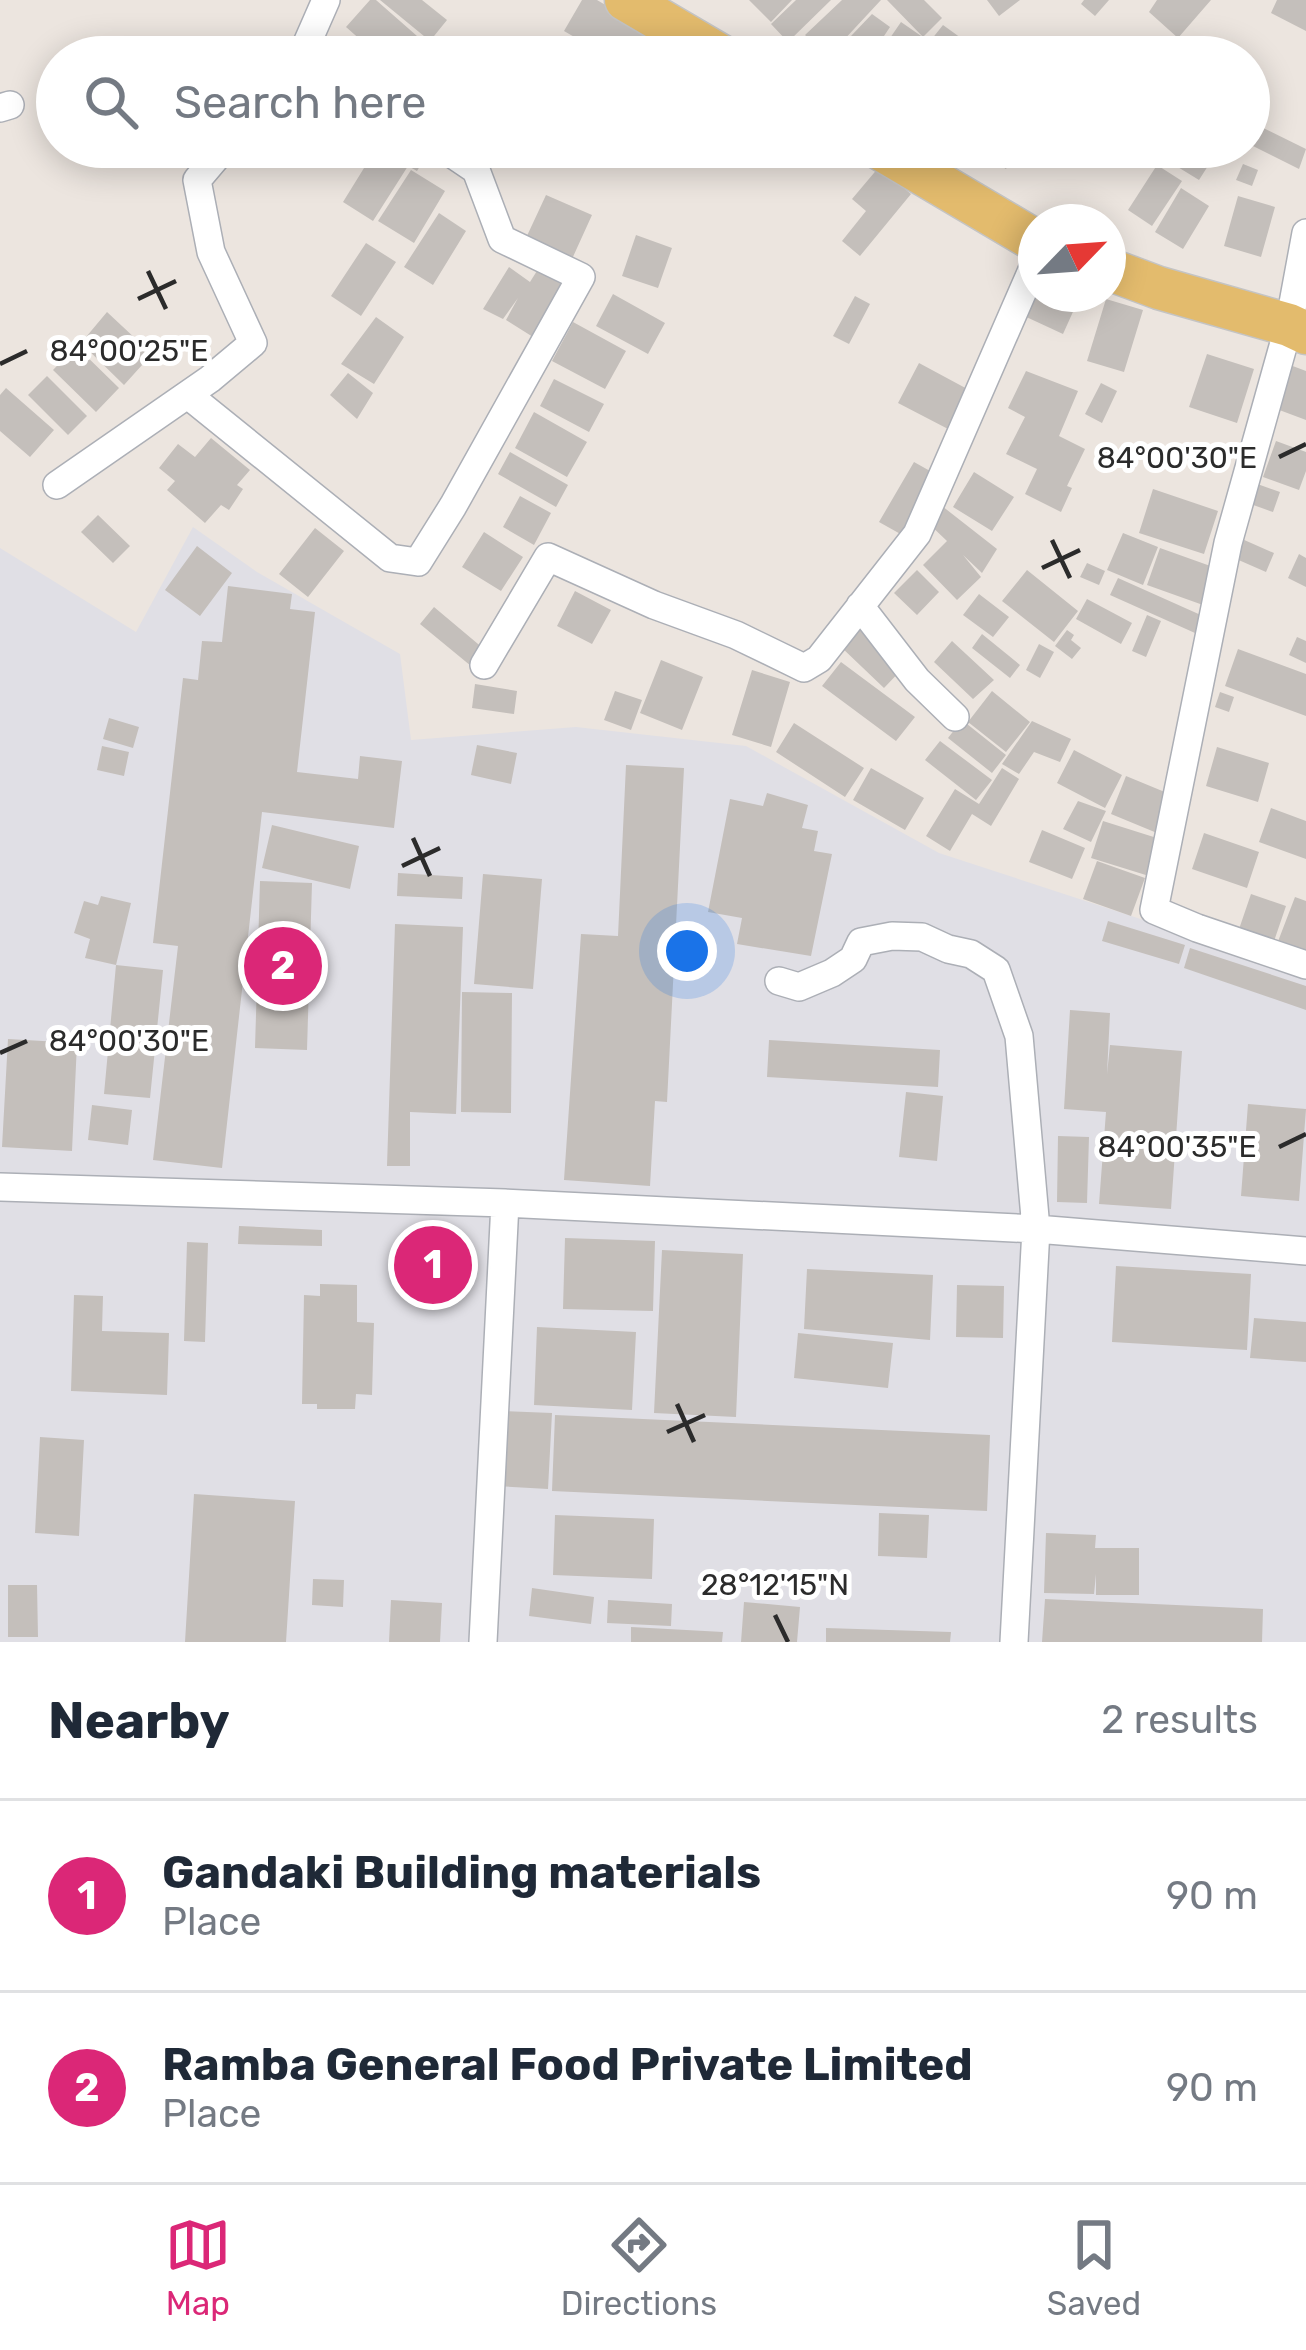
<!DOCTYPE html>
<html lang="en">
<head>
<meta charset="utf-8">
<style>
	body { margin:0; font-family:Rubik,sans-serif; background:#f6f6f7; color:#1f2937 }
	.compass { position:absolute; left:1018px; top:204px; width:108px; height:108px; border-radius:50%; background:#fff; box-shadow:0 6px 30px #0003; rotate:65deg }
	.you { position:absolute; left:687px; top:951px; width:42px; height:42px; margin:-30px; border:9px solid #fff; border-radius:50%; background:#1a73e8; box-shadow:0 0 0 18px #1a73e833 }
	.badge { display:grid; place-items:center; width:78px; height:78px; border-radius:50%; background:#db2777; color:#fff; font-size:39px; font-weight:700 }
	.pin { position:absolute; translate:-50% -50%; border:6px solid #fff; box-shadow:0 3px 12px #0006 }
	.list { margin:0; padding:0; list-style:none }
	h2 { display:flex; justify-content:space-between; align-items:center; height:156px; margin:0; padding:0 48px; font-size:51px }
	h2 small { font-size:39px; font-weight:400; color:#747a83 }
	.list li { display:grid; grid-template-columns:78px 1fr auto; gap:36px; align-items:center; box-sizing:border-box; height:192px; padding:0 48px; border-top:3px solid #e0e1e3 }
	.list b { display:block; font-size:45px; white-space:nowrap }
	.list p { margin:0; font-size:39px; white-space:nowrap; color:#747a83 }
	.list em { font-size:39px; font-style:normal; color:#747a83 }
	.icon { flex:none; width:66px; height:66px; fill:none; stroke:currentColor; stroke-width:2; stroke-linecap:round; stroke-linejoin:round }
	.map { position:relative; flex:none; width:1306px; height:1642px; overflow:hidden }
	.search { position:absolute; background:#fff; box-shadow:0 6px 30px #0003; left:36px; right:36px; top:36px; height:132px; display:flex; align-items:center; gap:30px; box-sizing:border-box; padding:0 42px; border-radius:66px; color:#747a83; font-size:45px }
	.sheet { height:540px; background:#fff }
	nav { display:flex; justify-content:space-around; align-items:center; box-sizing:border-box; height:168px; border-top:3px solid #e0e1e3; background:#fff; font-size:33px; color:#747a83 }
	nav a { display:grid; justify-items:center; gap:6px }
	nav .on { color:#db2777 }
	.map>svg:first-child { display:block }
	.industrial { fill:#e0dfe5 }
	.building { fill:#c4bfbb }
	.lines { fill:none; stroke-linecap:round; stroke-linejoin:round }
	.street-casing { stroke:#acafb6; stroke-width:30 }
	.primary-casing { stroke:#c4c4c4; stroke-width:45 }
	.street { stroke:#fff; stroke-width:27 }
	.primary { stroke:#e3bb6d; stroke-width:42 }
	.ticks { fill:none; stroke:#2b2b2b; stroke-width:4.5 }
	.ticks-label { font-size:30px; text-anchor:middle; fill:#2b2b2b; stroke:#fff; stroke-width:10; stroke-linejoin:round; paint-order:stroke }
</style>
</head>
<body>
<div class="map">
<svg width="1306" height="1642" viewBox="0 0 1306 1642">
	<rect width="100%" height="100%" fill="#ece5df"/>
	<!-- industrial -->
	<path class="industrial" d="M 193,527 L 257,572 L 400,654 L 411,740 L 576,727 L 746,746 L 939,853 L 1165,927 L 1306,969 L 1306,1642 L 0,1642 L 0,548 L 136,632 Z"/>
	<!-- building -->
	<path class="building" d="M 370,0 L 376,0 L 417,36 L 399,57 L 380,57 L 346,27 Z
		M 380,0 L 422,0 L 447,20 L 430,41 Z
		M 582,0 L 597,0 L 661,38 L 650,57 L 609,57 L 564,31 Z
		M 749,0 L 792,0 L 771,22 Z
		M 796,0 L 831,0 L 788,42 L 771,24 Z
		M 842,0 L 881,0 L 828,57 L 805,35 Z
		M 887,0 L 924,0 L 942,18 L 923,37 Z
		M 987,0 L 1020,0 L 999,16 Z
		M 1084,0 L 1109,0 L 1095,16 L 1081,4 Z
		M 1157,0 L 1211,0 L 1178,38 L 1149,12 Z
		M 1277,0 L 1306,0 L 1306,31 L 1271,13 Z
		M 872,14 L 890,27 L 870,57 L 831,57 Z
		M 901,22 L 927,40 L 915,57 L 877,57 Z
		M 943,25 L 961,38 L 947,57 L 922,57 L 919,55 Z
		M 1113,37 L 1149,57 L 1102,57 Z
		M 1249,121 L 1306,149 L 1299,169 L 1249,144 Z
		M 377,147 L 413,147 L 426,156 L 417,171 L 408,166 L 373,221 L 343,202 Z
		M 982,147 L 1006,147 L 1015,152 L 1006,169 L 979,153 Z
		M 1176,147 L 1220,147 L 1199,180 L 1168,161 Z
		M 1243,164 L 1258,170 L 1252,186 L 1236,180 Z
		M 1157,165 L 1182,181 L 1152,226 L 1128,210 Z
		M 879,167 L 911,194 L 860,256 L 842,241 L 866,211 L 852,199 Z
		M 411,170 L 445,191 L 414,243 L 378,221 Z
		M 1181,188 L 1209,206 L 1183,249 L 1155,232 Z
		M 546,195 L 592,215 L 572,259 L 526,238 Z
		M 1238,196 L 1275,207 L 1261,257 L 1224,246 Z
		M 439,213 L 466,231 L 433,285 L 404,267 Z
		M 636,235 L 672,248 L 658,288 L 622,276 Z
		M 366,243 L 396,262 L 361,316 L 331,296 Z
		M 540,266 L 567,283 L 533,337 L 506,320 L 518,298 L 503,319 L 483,309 L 509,267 L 530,282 Z
		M 613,294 L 665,323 L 648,354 L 596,326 Z
		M 1036,294 L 1081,294 L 1063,334 L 1022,315 Z
		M 855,296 L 870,304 L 849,344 L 833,336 Z
		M 1106,299 L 1143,310 L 1124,372 L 1087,361 Z
		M 107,312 L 152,354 L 124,385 L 81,343 Z
		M 376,317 L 404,337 L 374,384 L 341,364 Z
		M 573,322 L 626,351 L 605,389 L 552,361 Z
		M 76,346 L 119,388 L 96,412 L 53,370 Z
		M 1207,354 L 1254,369 L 1237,423 L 1189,407 Z
		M 919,363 L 971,391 L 950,430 L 898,403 Z
		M 1290,365 L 1306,371 L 1306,420 L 1274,408 Z
		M 1026,371 L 1078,391 L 1059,436 L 1085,449 L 1067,486 L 1072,488 L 1061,512 L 1025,494 L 1037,469 L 1006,454 L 1025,417 L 1008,408 Z
		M 348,373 L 373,393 L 357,419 L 330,395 Z
		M 47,376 L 87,416 L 68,435 L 28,395 Z
		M 554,379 L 604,404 L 589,432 L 540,406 Z
		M 1101,383 L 1117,391 L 1102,423 L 1085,414 Z
		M 6,388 L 54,430 L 30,457 L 0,431 L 0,395 Z
		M 534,412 L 587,442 L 567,477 L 515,448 Z
		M 211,438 L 250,470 L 237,485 L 243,489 L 229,510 L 221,505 L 205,523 L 167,490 L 175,481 L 159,468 L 178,444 L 195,457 Z
		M 1276,441 L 1306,452 L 1306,471 L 1299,490 L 1263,477 Z
		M 510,452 L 568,485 L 556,507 L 498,474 Z
		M 914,462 L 939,476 L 904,536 L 879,522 Z
		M 974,472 L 1014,497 L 992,531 L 953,507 Z
		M 1249,481 L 1280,492 L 1273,512 L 1242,501 Z
		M 1153,489 L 1218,511 L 1204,554 L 1139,533 Z
		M 520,496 L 551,513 L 534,545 L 503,527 Z
		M 942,506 L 997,549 L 982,573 L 963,555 L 981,577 L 957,600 L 923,565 L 947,541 L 927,522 Z
		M 98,515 L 130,546 L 113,563 L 81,532 Z
		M 315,528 L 344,551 L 308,597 L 279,574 Z
		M 484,532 L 523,557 L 501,591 L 462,567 Z
		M 1123,533 L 1158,547 L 1143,585 L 1107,570 Z
		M 1242,539 L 1274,553 L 1266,572 L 1234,558 Z
		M 197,546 L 232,573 L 200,616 L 165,590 Z
		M 1160,548 L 1216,568 L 1203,605 L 1147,585 Z
		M 1299,554 L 1306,558 L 1306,587 L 1288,578 Z
		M 1087,563 L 1105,571 L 1099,585 L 1080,577 Z
		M 917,570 L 939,592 L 917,615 L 894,593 Z
		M 1027,570 L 1078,611 L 1054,642 L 1002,601 Z
		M 1118,578 L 1203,616 L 1195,633 L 1110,595 Z
		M 228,586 L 292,594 L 290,609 L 315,612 L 297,772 L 358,779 L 360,756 L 402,761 L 394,828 L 262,812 L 222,1168 L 153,1160 L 178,946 L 153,943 L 183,678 L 198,680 L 202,641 L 222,642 Z
		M 575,591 L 611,610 L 592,644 L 557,626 Z
		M 979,594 L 1009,617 L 993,637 L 963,615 Z
		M 1087,599 L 1132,623 L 1121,644 L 1076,619 Z
		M 434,607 L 484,649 L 471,666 L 420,624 Z
		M 1147,615 L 1161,621 L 1146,657 L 1132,651 Z
		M 861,624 L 905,666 L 884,688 L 840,646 Z
		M 1067,630 L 1074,635 L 1071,640 L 1081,648 L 1072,659 L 1055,646 Z
		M 982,634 L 1020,665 L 1010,678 L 972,648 Z
		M 1297,637 L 1306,641 L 1306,663 L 1289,655 Z
		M 952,641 L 994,680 L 973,699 L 934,662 Z
		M 1039,644 L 1054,652 L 1040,678 L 1026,670 Z
		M 1238,649 L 1306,674 L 1306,716 L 1225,686 Z
		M 661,660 L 703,677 L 682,730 L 640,713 Z
		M 841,662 L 915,717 L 896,741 L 822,686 Z
		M 752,670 L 790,682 L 771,747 L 732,735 Z
		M 475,684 L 517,691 L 514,714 L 472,708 Z
		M 615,691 L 642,700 L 631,730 L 604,720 Z
		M 992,691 L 1030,722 L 1006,752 L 968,722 Z
		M 1220,692 L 1234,697 L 1229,712 L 1215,707 Z
		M 109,718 L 139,727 L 133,748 L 103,739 Z
		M 962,720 L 1006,755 L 992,773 L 948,738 Z
		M 1032,721 L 1071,739 L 1060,762 L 1034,752 L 1019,774 L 1002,764 Z
		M 794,723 L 864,768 L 845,797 L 776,752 Z
		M 940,741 L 992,780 L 976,800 L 925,760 Z
		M 477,745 L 517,753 L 511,784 L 471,775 Z
		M 102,746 L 129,752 L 124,776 L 97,770 Z
		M 1217,747 L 1269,763 L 1258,802 L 1206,786 Z
		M 1074,750 L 1122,775 L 1105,808 L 1057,783 Z
		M 626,765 L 684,768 L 667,1102 L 655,1101 L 650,1186 L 564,1180 L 581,934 L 618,936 Z
		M 871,768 L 924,798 L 905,830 L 853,800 Z
		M 1002,768 L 1019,779 L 991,826 L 972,814 L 950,851 L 926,836 L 955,789 L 979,804 Z
		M 1126,776 L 1172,795 L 1157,833 L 1111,814 Z
		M 767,793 L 808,805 L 802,828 L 818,831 L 814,851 L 832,854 L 811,956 L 737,944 L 742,918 L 708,912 L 730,799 L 763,806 Z
		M 1078,801 L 1106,811 L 1091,842 L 1063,829 Z
		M 1271,808 L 1306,821 L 1306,859 L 1259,842 Z
		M 1103,821 L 1160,839 L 1149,876 L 1091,858 Z
		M 272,825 L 359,846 L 350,889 L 262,868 Z
		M 1042,830 L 1085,848 L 1072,879 L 1029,862 Z
		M 1204,833 L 1259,852 L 1247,888 L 1192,869 Z
		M 1097,861 L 1145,878 L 1131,916 L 1083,899 Z
		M 398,873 L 463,877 L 462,899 L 397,896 Z
		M 483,874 L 542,879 L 533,989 L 474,984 Z
		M 260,881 L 312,883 L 307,1050 L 255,1048 Z
		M 1251,894 L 1286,906 L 1272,947 L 1237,935 Z
		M 101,896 L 131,903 L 116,965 L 85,958 L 90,939 L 74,933 L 84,901 L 98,905 Z
		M 1295,897 L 1306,901 L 1306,955 L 1277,944 Z
		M 1108,921 L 1185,945 L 1179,964 L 1102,941 Z
		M 395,924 L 463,927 L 456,1114 L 410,1112 L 410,1166 L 387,1166 Z
		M 1190,948 L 1306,986 L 1306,1010 L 1184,968 Z
		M 116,965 L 163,970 L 150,1098 L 104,1094 Z
		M 462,992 L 512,993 L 511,1113 L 461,1112 Z
		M 1070,1010 L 1110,1013 L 1107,1074 L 1110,1045 L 1182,1051 L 1171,1209 L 1099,1204 L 1106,1112 L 1064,1109 Z
		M 8,1039 L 77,1043 L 72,1151 L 2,1147 Z
		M 769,1040 L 940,1050 L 938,1087 L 767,1077 Z
		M 906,1092 L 943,1096 L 937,1161 L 899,1157 Z
		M 1248,1104 L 1306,1109 L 1299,1201 L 1241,1196 Z
		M 92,1105 L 132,1110 L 128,1145 L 88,1140 Z
		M 1058,1136 L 1089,1137 L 1087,1203 L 1057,1202 Z
		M 239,1226 L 322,1230 L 322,1246 L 238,1244 Z
		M 565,1238 L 655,1241 L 653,1311 L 563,1309 Z
		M 187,1242 L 208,1243 L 205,1342 L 184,1341 Z
		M 403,1242 L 465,1245 L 463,1288 L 401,1285 Z
		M 662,1250 L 743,1254 L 736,1417 L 654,1413 Z
		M 1116,1266 L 1251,1274 L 1247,1350 L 1112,1342 Z
		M 807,1269 L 933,1275 L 930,1340 L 804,1329 Z
		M 320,1284 L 357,1285 L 357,1322 L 374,1323 L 372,1395 L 356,1394 L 355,1409 L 317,1409 L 317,1404 L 302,1404 L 304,1295 L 320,1296 Z
		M 957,1285 L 1004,1286 L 1003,1338 L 956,1337 Z
		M 74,1295 L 103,1296 L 102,1331 L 169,1333 L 167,1395 L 71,1391 Z
		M 1254,1318 L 1306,1322 L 1306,1362 L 1250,1358 Z
		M 537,1327 L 636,1332 L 632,1410 L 534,1405 Z
		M 798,1333 L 893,1343 L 888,1388 L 794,1378 Z
		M 499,1411 L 552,1413 L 548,1489 L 496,1486 Z
		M 555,1415 L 990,1435 L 987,1511 L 552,1491 Z
		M 40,1437 L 84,1440 L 79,1536 L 35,1533 Z
		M 194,1494 L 295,1501 L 286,1642 L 185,1642 Z
		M 879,1513 L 929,1515 L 927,1558 L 878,1556 Z
		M 555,1515 L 654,1519 L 652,1579 L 553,1575 Z
		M 1046,1533 L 1096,1535 L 1095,1548 L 1139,1548 L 1139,1595 L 1096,1595 L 1096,1574 L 1094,1594 L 1044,1593 Z
		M 313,1579 L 344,1580 L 343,1607 L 312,1605 Z
		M 8,1585 L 37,1585 L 38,1637 L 8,1637 Z
		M 532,1588 L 594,1597 L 591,1624 L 529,1616 Z
		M 1045,1599 L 1263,1609 L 1262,1642 L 1042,1642 Z
		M 391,1600 L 442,1603 L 440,1642 L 389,1642 Z
		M 608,1600 L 672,1604 L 671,1626 L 607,1623 Z
		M 744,1602 L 800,1607 L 797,1642 L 741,1642 Z
		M 631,1627 L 723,1632 L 722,1642 L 631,1642 Z
		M 826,1628 L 951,1632 L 950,1642 L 826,1642 Z"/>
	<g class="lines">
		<defs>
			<path id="street" d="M 301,57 L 326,0
				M 0,108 L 10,105
				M 1306,233 L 1289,325 L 1228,543 L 1154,910 L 1197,928 L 1306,965
				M 188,395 L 390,558 L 418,562 L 453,506 L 581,277 L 502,239 L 476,170 L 442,147
				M 57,485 L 210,379 L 253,343 L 211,252 L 197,180 L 225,147
				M 860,606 L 917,680 L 955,717
				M 484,665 L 548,557 L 654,605 L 736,635 L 804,668 L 819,659 L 917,534 L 1036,261
				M 779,981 L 799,987 L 832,973 L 853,959 L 861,942 L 892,936 L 922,937 L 948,949 L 971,954 L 996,970 L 1019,1036 L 1036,1229 L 1014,1642
				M 0,1187 L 505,1203 L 1036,1229 L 1306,1251
				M 483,1642 L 505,1203"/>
			<path id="primary" d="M 626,0 L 723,57
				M 877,147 L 1036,241
				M 1108,269 L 1159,288 L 1289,325 L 1306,333"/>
		</defs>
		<!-- street casing -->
		<use href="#street" class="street-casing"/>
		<!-- primary casing -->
		<use href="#primary" class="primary-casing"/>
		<!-- street -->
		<use href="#street" class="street"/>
		<!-- primary -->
		<use href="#primary" class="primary"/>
	</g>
	<!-- ticks -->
	<path class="ticks" d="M 148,271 L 166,309M 138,299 L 176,281M 0,364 L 27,351M 1279,457 L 1306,444M 1052,540 L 1070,578M 1042,568 L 1080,550M 413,838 L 430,876M 402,866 L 440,848M 0,1053 L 27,1041M 1279,1147 L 1306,1134M 677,1404 L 694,1442M 667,1432 L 705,1415M 775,1615 L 788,1642"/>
	<g class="ticks-label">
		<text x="129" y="361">84°00'25"E</text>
		<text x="1177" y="468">84°00'30"E</text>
		<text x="129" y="1051">84°00'30"E</text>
		<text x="1177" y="1157">84°00'35"E</text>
		<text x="775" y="1595">28°12'15"N</text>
	</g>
</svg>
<svg class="compass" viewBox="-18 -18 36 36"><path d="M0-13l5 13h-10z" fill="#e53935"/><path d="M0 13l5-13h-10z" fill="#747a83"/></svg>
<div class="you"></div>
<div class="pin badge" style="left:433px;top:1265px">1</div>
<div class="pin badge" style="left:283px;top:966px">2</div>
<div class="search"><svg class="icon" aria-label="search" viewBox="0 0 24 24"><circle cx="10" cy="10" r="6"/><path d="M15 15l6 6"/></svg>Search here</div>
</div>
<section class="sheet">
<h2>Nearby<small>2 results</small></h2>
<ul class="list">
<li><span class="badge">1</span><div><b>Gandaki Building materials</b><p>Place</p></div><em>90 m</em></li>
<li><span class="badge">2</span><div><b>Ramba General Food Private Limited</b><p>Place</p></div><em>90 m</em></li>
</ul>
</section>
<nav>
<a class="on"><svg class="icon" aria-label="map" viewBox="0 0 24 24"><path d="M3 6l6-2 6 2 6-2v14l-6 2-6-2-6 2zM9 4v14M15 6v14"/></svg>Map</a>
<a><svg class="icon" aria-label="directions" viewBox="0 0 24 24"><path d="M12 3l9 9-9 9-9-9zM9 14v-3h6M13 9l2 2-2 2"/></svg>Directions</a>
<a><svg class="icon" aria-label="saved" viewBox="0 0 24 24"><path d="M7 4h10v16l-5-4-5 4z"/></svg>Saved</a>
</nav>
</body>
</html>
